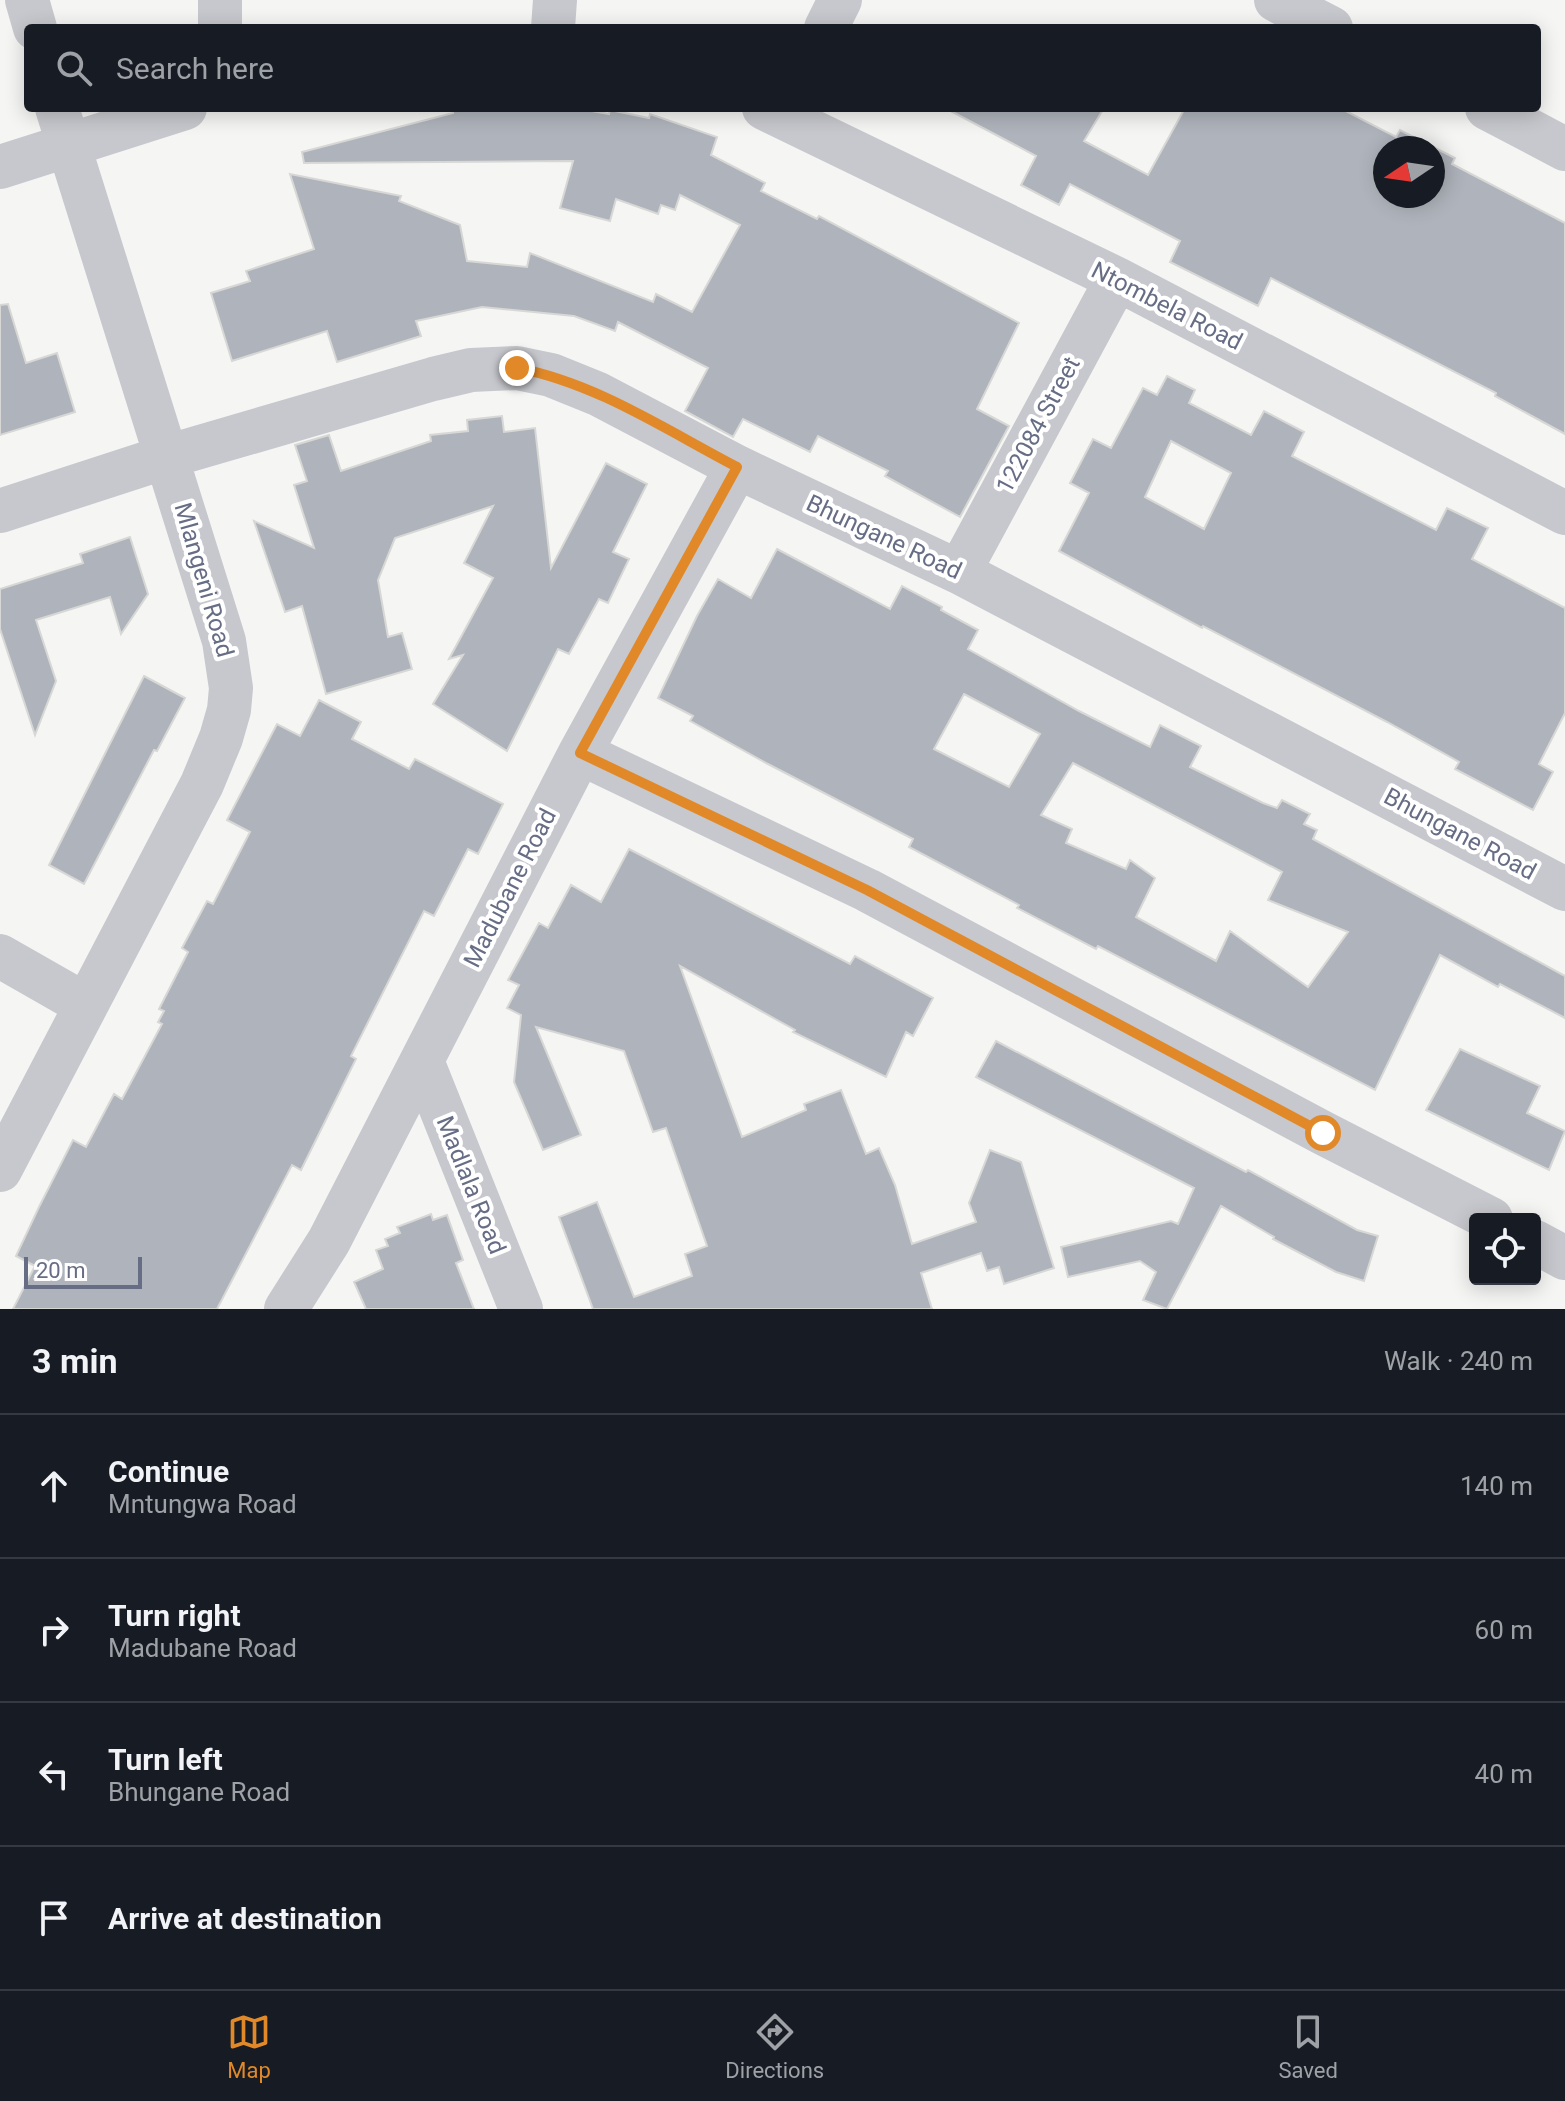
<!DOCTYPE html>
<html lang="en">
<head>
<meta charset="utf-8">
<style>
	body { margin:0; font-family:Roboto,sans-serif; background:#20242c; color:#f1f3f6 }
	.controls { position:absolute; right:24px; bottom:24px; display:grid; overflow:hidden; border-radius:8px; box-shadow:0 4px 20px #0003 }
	.controls button { width:72px; height:72px; display:grid; place-items:center; padding:0; border:0; border-bottom:2px solid #363941; background:#171b24; color:#f1f3f6; font:40px sans-serif }
	.compass { position:absolute; left:1373px; top:136px; width:72px; height:72px; border-radius:50%; background:#171b24; box-shadow:0 4px 20px #0003; rotate:257deg }
	.scale { position:absolute; left:24px; bottom:20px; width:118px; box-sizing:border-box; padding-left:8px; border:4px solid #666d84; border-top:0; font-size:22px; line-height:28px; white-space:nowrap; color:#666d84; -webkit-text-stroke:6px #fff; paint-order:stroke }
	.stop { position:absolute; width:24px; height:24px; margin:-18px; border:6px solid #e18928; border-radius:50%; background:#fff }
	.stop.end { background:#e18928; border-color:#fff; box-shadow:0 2px 8px #0008 }
	.list { margin:0; padding:0; list-style:none }
	h2 { display:flex; justify-content:space-between; align-items:center; height:104px; margin:0; padding:0 32px; font-size:34px }
	h2 small { font-size:26px; font-weight:400; color:#9ea1a6 }
	.list li { display:grid; grid-template-columns:52px 1fr auto; gap:24px; align-items:center; box-sizing:border-box; height:144px; padding:0 32px; border-top:2px solid #363941 }
	.list b { display:block; font-size:30px; white-space:nowrap }
	.list p { margin:0; font-size:26px; white-space:nowrap; color:#9ea1a6 }
	.list em { font-size:26px; font-style:normal; color:#9ea1a6 }
	.icon { flex:none; width:44px; height:44px; fill:none; stroke:currentColor; stroke-width:2; stroke-linecap:round; stroke-linejoin:round }
	.map { position:relative; flex:none; width:1565px; height:1309px; overflow:hidden }
	.search { position:absolute; background:#171b24; box-shadow:0 4px 20px #0003; left:24px; right:24px; top:24px; height:88px; display:flex; align-items:center; gap:20px; box-sizing:border-box; padding:0 28px; border-radius:8px; color:#9ea1a6; font-size:30px }
	.sheet { height:680px; background:#171b24 }
	nav { display:flex; justify-content:space-around; align-items:center; box-sizing:border-box; height:112px; border-top:2px solid #363941; background:#171b24; font-size:22px; color:#9ea1a6 }
	nav a { display:grid; justify-items:center; gap:4px }
	nav .on { color:#e18928 }
	.map>svg:first-child { display:block }
	.building { fill:#afb3bb; stroke:#d7d8d5; stroke-width:2; fill-rule:evenodd }
	.lines { fill:none; stroke-linecap:round; stroke-linejoin:round }
	.minor { stroke:#c7c8cd; stroke-width:44 }
	.route { stroke:#e18928; stroke-width:10 }
	.labels { text-anchor:middle; dominant-baseline:central; stroke-width:8; stroke-linejoin:round; paint-order:stroke }
	.street-label { font-size:24px; fill:#666d84; stroke:#fff }
</style>
</head>
<body>
<div class="map">
<svg width="1565" height="1309" viewBox="0 0 1565 1309">
	<rect width="100%" height="100%" fill="#f5f6f3"/>
	<!-- building -->
	<path class="building" d="M 453,108 L 575,108 L 609,114 L 610,110 L 649,118 L 650,114 L 717,137 L 711,155 L 765,183 L 761,191 L 817,219 L 819,216 L 1019,323 L 977,409 L 1009,426 L 960,517 L 885,476 L 888,471 L 818,436 L 810,452 L 743,419 L 733,437 L 685,411 L 708,368 L 618,322 L 615,331 L 574,316 L 482,307 L 416,321 L 421,336 L 337,362 L 327,331 L 232,361 L 211,293 L 250,281 L 246,271 L 314,249 L 290,174 L 401,196 L 399,201 L 460,225 L 467,261 L 527,267 L 530,253 L 653,302 L 656,294 L 692,312 L 740,225 L 680,195 L 675,210 L 661,205 L 658,214 L 616,199 L 610,221 L 560,208 L 573,161 L 304,163 L 302,152 L 453,113 Z
		M 945,108 L 1104,108 L 1084,141 L 1148,175 L 1185,108 L 1340,108 L 1396,137 L 1400,130 L 1455,158 L 1452,164 L 1565,223 L 1565,434 L 1495,396 L 1496,393 L 1271,278 L 1258,306 L 1170,262 L 1180,241 L 1070,184 L 1059,205 L 1021,185 L 1036,156 ZM 1385,148 L 1433,148 L 1433,196 L 1385,196 Z
		M 8,304 L 26,363 L 57,353 L 75,412 L 0,435 L 0,305 Z
		M 1167,376 L 1195,390 L 1189,403 L 1251,435 L 1264,411 L 1304,432 L 1292,456 L 1436,530 L 1447,508 L 1488,528 L 1472,559 L 1565,608 L 1565,713 L 1539,764 L 1553,772 L 1533,810 L 1455,769 L 1459,762 L 1387,722 L 1203,626 L 1202,628 L 1059,551 L 1089,493 L 1070,483 L 1093,439 L 1111,448 L 1143,388 L 1157,395 ZM 1171,441 L 1231,473 L 1204,529 L 1145,497 Z
		M 502,416 L 504,432 L 535,428 L 551,568 L 606,463 L 647,484 L 613,552 L 629,559 L 608,603 L 599,599 L 569,654 L 558,649 L 507,751 L 433,704 L 463,655 L 449,659 L 493,578 L 464,563 L 493,506 L 395,538 L 378,580 L 388,637 L 402,633 L 412,669 L 326,694 L 302,606 L 285,612 L 254,521 L 314,548 L 294,485 L 307,481 L 295,445 L 329,435 L 341,471 L 431,441 L 430,435 L 468,431 L 467,420 Z
		M 130,537 L 148,594 L 121,634 L 110,597 L 36,620 L 56,681 L 35,735 L 0,629 L 0,589 L 83,563 L 80,554 Z
		M 777,549 L 890,609 L 902,586 L 942,607 L 941,610 L 978,630 L 968,649 L 1079,711 L 1150,747 L 1160,725 L 1201,746 L 1190,767 L 1263,803 L 1277,808 L 1282,800 L 1310,814 L 1304,824 L 1317,830 L 1313,839 L 1565,976 L 1565,1018 L 1500,984 L 1498,987 L 1440,955 L 1375,1090 L 1098,946 L 1096,949 L 1017,908 L 1019,905 L 909,847 L 913,839 L 766,763 L 690,721 L 693,716 L 658,698 L 697,616 L 718,579 L 751,598 ZM 964,694 L 1040,734 L 1009,787 L 934,749 ZM 1073,763 L 1282,872 L 1268,900 L 1348,932 L 1308,987 L 1230,931 L 1216,961 L 1136,917 L 1155,878 L 1130,860 L 1126,869 L 1066,843 L 1072,829 L 1041,815 Z
		M 144,676 L 185,698 L 157,751 L 154,750 L 84,884 L 49,865 Z
		M 319,700 L 361,722 L 352,739 L 409,769 L 415,759 L 503,804 L 478,854 L 468,849 L 434,916 L 424,911 L 351,1056 L 356,1059 L 301,1170 L 292,1165 L 217,1309 L 13,1309 L 35,1266 L 16,1256 L 39,1207 L 73,1140 L 86,1147 L 114,1094 L 122,1099 L 162,1024 L 158,1022 L 164,1011 L 159,1009 L 188,952 L 182,948 L 207,901 L 213,904 L 250,832 L 227,820 L 277,724 L 300,736 Z
		M 629,849 L 850,964 L 855,956 L 933,998 L 913,1036 L 906,1032 L 886,1077 L 793,1032 L 795,1030 L 680,966 L 742,1137 L 806,1110 L 804,1104 L 841,1090 L 866,1154 L 879,1148 L 895,1185 L 912,1244 L 976,1222 L 969,1203 L 990,1150 L 1021,1162 L 1054,1268 L 1004,1284 L 999,1267 L 987,1271 L 981,1253 L 921,1273 L 932,1309 L 593,1309 L 559,1217 L 597,1202 L 634,1297 L 692,1276 L 685,1254 L 707,1246 L 666,1128 L 653,1132 L 624,1051 L 536,1027 L 581,1135 L 543,1150 L 514,1082 L 521,1015 L 507,1008 L 519,985 L 508,980 L 539,923 L 548,928 L 571,885 L 601,902 Z
		M 996,1041 L 1246,1172 L 1248,1170 L 1357,1230 L 1378,1236 L 1364,1281 L 1336,1272 L 1273,1239 L 1274,1237 L 1221,1206 L 1167,1309 L 1143,1300 L 1156,1272 L 1140,1261 L 1068,1277 L 1061,1247 L 1171,1221 L 1178,1224 L 1194,1188 L 976,1077 Z
		M 1460,1049 L 1540,1086 L 1527,1113 L 1565,1131 L 1549,1170 L 1426,1110 Z
		M 431,1214 L 433,1220 L 447,1215 L 463,1260 L 456,1263 L 474,1309 L 366,1309 L 354,1282 L 383,1269 L 376,1250 L 388,1246 L 385,1239 L 400,1233 L 397,1227 Z"/>
	<g class="lines">
		<!-- minor -->
		<path class="minor" d="M 27,0 L 35,28
			M 1276,0 L 1331,28
			M 220,28 L 220,0
			M 553,28 L 555,0
			M 826,28 L 840,0
			M 764,108 L 1117,279 L 1565,513
			M 1487,108 L 1565,149
			M 0,167 L 185,108
			M 0,511 L 169,456 L 433,379 L 471,370 L 517,368 L 551,375 L 598,394 L 737,467 L 959,572 L 1565,889
			M 959,572 L 1117,279
			M 580,753 L 867,890 L 1323,1133 L 1491,1219
			M 0,956 L 86,1005
			M 422,1061 L 521,1309
			M 0,1170 L 202,784 L 221,738 L 229,710 L 231,688 L 224,641 L 57,108
			M 1535,1242 L 1565,1258
			M 286,1309 L 329,1241 L 580,753 L 737,467"/>
	</g>
	<g class="lines">
		<!-- route -->
		<path class="route" d="M 517,368 C 596,383 666,430 737,467 L 580,753 L 867,890 L 1323,1133"/>
	</g>
	<g class="labels">
		<!-- street labels -->
		<g class="street-label">
			<text transform="translate(1167 306) rotate(27)">Ntombela Road</text>
			<text transform="translate(1038 425) rotate(-62)">122084 Street</text>
			<text transform="translate(884 537) rotate(25)">Bhungane Road</text>
			<text transform="translate(204 580) rotate(74)">Mlangeni Road</text>
			<text transform="translate(1460 834) rotate(28)">Bhungane Road</text>
			<text transform="translate(510 888) rotate(-63)">Madubane Road</text>
			<text transform="translate(471 1185) rotate(68)">Madlala Road</text>
		</g>
	</g>
</svg>
<div class="controls">
<button><svg class="icon" aria-label="locate" viewBox="0 0 24 24"><circle cx="12" cy="12" r="6"/><path d="M12 2v4M12 18v4M2 12h4M18 12h4"/></svg></button>
</div>
<svg class="compass" viewBox="-18 -18 36 36"><path d="M0-13l5 13h-10z" fill="#e53935"/><path d="M0 13l5-13h-10z" fill="#9ea1a6"/></svg>
<div class="scale">20 m</div>
<div class="stop" style="left:1323px;top:1133px"></div>
<div class="stop end" style="left:517px;top:368px"></div>
<div class="search"><svg class="icon" aria-label="search" viewBox="0 0 24 24"><circle cx="10" cy="10" r="6"/><path d="M15 15l6 6"/></svg>Search here</div>
</div>
<section class="sheet">
<h2>3 min<small>Walk · 240 m</small></h2>
<ul class="list">
<li><svg class="icon" aria-label="ahead" viewBox="0 0 24 24"><path d="M12 20V5M6 11l6-6 6 6"/></svg><div><b>Continue</b><p>Mntungwa Road</p></div><em>140 m</em></li>
<li><svg class="icon" aria-label="right" viewBox="0 0 24 24"><path d="M7 20v-9h11M14 6l5 5-5 5"/></svg><div><b>Turn right</b><p>Madubane Road</p></div><em>60 m</em></li>
<li><svg class="icon" aria-label="left" viewBox="0 0 24 24"><path d="M17 20v-9H6M10 6l-5 5 5 5"/></svg><div><b>Turn left</b><p>Bhungane Road</p></div><em>40 m</em></li>
<li><svg class="icon" aria-label="arrive" viewBox="0 0 24 24"><path d="M6 21V4h12l-3 4 3 4H6"/></svg><div><b>Arrive at destination</b></div></li>
</ul>
</section>
<nav>
<a class="on"><svg class="icon" aria-label="map" viewBox="0 0 24 24"><path d="M3 6l6-2 6 2 6-2v14l-6 2-6-2-6 2zM9 4v14M15 6v14"/></svg>Map</a>
<a><svg class="icon" aria-label="directions" viewBox="0 0 24 24"><path d="M12 3l9 9-9 9-9-9zM9 14v-3h6M13 9l2 2-2 2"/></svg>Directions</a>
<a><svg class="icon" aria-label="saved" viewBox="0 0 24 24"><path d="M7 4h10v16l-5-4-5 4z"/></svg>Saved</a>
</nav>
</body>
</html>
